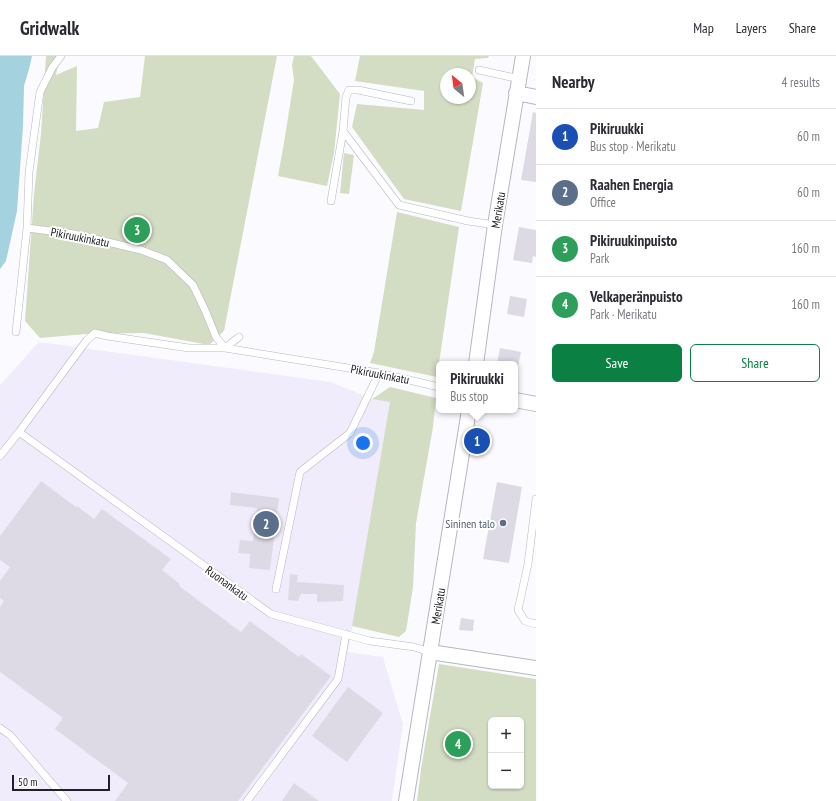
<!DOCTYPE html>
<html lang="en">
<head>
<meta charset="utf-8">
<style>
	body { margin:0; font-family:"PT Sans Narrow",sans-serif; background:#f2f2f3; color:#2b2b33 }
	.controls { position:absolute; right:12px; bottom:12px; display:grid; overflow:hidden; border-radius:6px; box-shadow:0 1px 3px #0004 }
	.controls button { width:36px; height:36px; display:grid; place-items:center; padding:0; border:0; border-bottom:1px solid #e1e1e2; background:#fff; color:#2b2b33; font:20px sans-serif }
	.compass { position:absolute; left:440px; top:12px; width:36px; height:36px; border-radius:50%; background:#fff; box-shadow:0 1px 3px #0004; rotate:331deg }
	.scale { position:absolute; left:12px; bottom:10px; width:98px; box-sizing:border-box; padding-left:4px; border:2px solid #222126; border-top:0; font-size:11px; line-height:14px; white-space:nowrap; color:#222126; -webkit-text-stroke:3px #fff; paint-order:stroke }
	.you { position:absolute; left:363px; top:387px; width:14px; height:14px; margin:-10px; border:3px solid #fff; border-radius:50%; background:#1a73e8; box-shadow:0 0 0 6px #1a73e833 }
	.badge { display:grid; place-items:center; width:26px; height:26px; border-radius:50%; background:#0b8043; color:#fff; font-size:13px; font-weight:700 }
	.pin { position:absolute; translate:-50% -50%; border:2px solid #fff; box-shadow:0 1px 4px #0006 }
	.popup { position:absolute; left:436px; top:305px; width:82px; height:52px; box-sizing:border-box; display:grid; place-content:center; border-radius:6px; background:#fff; filter:drop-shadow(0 1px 3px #0005); font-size:13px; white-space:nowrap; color:#7c7c81 }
	.popup b { font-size:15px; color:#2b2b33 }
	.popup::after { content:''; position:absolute; left:50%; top:100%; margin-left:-8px; border:8px solid transparent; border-top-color:#fff }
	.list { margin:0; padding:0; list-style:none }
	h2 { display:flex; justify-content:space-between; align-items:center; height:52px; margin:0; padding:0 16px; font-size:17px }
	h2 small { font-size:13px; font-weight:400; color:#7c7c81 }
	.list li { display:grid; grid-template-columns:26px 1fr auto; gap:12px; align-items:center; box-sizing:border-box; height:56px; padding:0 16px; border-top:1px solid #e1e1e2 }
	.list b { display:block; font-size:15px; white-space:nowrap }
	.list p { margin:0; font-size:13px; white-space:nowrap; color:#7c7c81 }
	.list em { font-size:13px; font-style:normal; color:#7c7c81 }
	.actions { display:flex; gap:8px; padding:12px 16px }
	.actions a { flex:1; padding:9px 0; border:1px solid #0b8043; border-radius:6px; text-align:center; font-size:14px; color:#0b8043 }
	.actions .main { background:#0b8043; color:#fff }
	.map { position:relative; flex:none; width:536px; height:745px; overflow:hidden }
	header { display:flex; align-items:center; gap:24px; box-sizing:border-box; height:56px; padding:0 20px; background:#fff; border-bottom:1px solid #e1e1e2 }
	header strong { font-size:19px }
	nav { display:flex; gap:22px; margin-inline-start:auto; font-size:14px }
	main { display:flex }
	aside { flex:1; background:#fff }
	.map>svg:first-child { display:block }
	.built { fill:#f1ecfc }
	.green { fill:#d3ddc3; fill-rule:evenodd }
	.water { fill:#a4d2df }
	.building { fill:#dddae6 }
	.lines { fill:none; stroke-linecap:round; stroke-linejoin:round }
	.service-casing { stroke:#b8b5c0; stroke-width:8 }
	.minor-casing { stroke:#b8b5c0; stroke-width:16 }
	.service { stroke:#fff; stroke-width:7 }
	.minor { stroke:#fff; stroke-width:14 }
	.service-dot { fill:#5c6f8a; stroke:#fff; stroke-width:1.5 }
	.labels { text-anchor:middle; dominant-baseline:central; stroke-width:4; stroke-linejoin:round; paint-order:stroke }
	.street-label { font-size:12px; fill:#222126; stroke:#fff }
	.service-label { font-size:12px; fill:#4e5e75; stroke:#fff; text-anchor:end }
</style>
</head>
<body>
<header>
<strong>Gridwalk</strong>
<nav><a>Map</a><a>Layers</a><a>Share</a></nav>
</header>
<main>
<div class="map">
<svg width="536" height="745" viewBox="0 0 536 745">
	<rect width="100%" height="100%" fill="#fbfaff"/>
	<!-- built -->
	<path class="built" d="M 39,286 L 331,326 L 372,343 L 391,346 L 348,596 L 383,601 L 403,668 L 392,745 L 0,745 L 0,329 Z"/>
	<!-- green -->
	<path class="green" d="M 46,0 L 60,0 L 56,19 L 77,10 L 76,75 L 98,72 L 104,46 L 140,41 L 145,0 L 277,0 L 224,275 L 209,289 L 144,277 L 86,278 L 40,282 L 25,265 L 34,138 L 41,78 Z
		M 294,0 L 311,0 L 340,38 L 334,97 L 327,130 L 278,120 L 284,87 L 294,24 L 292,9 Z
		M 360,0 L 489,0 L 488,2 L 475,3 L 472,21 L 483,27 L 461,155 L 404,143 L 352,71 L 357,48 L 424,54 L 424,35 L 355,25 ZM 446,18 L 470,18 L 470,42 L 446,42 Z
		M 344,97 L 354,99 L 349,138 L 340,137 Z
		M 397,156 L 459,171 L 437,321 L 370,307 L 374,296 Z
		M 390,331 L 436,342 L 433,371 L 416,467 L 413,531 L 406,575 L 399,581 L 352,570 L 390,346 L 372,343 Z
		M 439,608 L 536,623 L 536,745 L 417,745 L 421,713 ZM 491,664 L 521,664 L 521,730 L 491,730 Z"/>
	<!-- water -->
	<path class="water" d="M 0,0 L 32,0 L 29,13 L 24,30 L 23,70 L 17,155 L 6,205 L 0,213 Z"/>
	<!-- building -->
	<path class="building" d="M 533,56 L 536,57 L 536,126 L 521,124 Z
		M 519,171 L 536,174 L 536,201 L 533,200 L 532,207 L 513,204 Z
		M 510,240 L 527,243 L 524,261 L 507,258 Z
		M 500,292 L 521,296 L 516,320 L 515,319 L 515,308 L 497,308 Z
		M 41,425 L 76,451 L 77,450 L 94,463 L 102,453 L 171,503 L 162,514 L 180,528 L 179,530 L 241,576 L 250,565 L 299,601 L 301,598 L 331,620 L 238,745 L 115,745 L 128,727 L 55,673 L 63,662 L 0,616 L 0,551 L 4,545 L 0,542 L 0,525 L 10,511 L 0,504 L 0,480 Z
		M 497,426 L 522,431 L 509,507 L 483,503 Z
		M 231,436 L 279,442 L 270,514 L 249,512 L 250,498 L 238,497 L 240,484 L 253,485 L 257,452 L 230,449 Z
		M 290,518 L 298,519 L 297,526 L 344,529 L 343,545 L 317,546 L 317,538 L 301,538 L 298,545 L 288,544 Z
		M 461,562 L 474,564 L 473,575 L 459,574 Z
		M 348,631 L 383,657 L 347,706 L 312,680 Z
		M 294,727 L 319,745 L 282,745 Z"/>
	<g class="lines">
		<defs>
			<path id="service" d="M 61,0 L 52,12 L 40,36 L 29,116 L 27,172 L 74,178 L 141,194 L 167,204 L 193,229 L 205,254 L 216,281 L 225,292 L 379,317 L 439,331
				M 479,14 L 520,23
				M 411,45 L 358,34 L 349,34 L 346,41 L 343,75 L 399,149 L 468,165 L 495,169
				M 331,145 L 343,75
				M 16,276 L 27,172
				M 239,281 L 225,292 L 189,292 L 107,280 L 95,277 L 87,284 L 19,376 L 271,558 L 370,585 L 414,591 L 430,596
				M 0,400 L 19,376
				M 536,443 L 528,508 L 518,554 L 525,565 L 536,568
				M 276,533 L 300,416 L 350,377 L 379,317
				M 0,672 L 10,679 L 67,745
				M 247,745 L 338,623 L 346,578"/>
			<path id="minor" d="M 516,37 L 536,41
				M 476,308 L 495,169 L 523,0
				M 515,344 L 536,348
				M 430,596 L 536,612
				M 406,745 L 469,354"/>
		</defs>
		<!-- service casing -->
		<use href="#service" class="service-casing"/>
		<!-- minor casing -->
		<use href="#minor" class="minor-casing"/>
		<!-- service -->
		<use href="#service" class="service"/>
		<!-- minor -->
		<use href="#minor" class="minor"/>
	</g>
	<!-- markers -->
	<circle class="service-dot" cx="503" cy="467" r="4"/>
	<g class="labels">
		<!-- street labels -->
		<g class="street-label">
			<text transform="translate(498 154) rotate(-81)">Merikatu</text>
			<text transform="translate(80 181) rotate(11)">Pikiruukinkatu</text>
			<text transform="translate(380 318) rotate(11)">Pikiruukinkatu</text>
			<text transform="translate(227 527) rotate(36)">Ruonankatu</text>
			<text transform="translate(438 550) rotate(-81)">Merikatu</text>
		</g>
		<!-- service labels -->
		<g class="service-label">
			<text x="495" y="467">Sininen talo</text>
		</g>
	</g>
</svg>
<div class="controls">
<button>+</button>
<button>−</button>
</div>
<svg class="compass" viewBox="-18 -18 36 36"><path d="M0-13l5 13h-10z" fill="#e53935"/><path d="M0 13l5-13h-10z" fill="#7c7c81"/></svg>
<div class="scale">50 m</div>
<div class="you"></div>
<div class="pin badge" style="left:477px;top:385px;background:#1a4fb4">1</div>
<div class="popup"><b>Pikiruukki</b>Bus stop</div>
<div class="pin badge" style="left:266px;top:468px;background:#5c6f8a">2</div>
<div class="pin badge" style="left:137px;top:174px;background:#2e9e5b">3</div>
<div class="pin badge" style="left:458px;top:688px;background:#2e9e5b">4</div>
</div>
<aside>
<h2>Nearby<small>4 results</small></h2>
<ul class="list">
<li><span class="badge" style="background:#1a4fb4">1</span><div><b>Pikiruukki</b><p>Bus stop · Merikatu</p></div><em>60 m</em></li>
<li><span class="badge" style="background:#5c6f8a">2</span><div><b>Raahen Energia</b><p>Office</p></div><em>60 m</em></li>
<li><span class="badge" style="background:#2e9e5b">3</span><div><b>Pikiruukinpuisto</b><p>Park</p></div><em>160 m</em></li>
<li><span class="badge" style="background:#2e9e5b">4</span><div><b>Velkaperänpuisto</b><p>Park · Merikatu</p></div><em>160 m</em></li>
</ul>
<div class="actions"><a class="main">Save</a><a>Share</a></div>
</aside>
</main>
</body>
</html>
